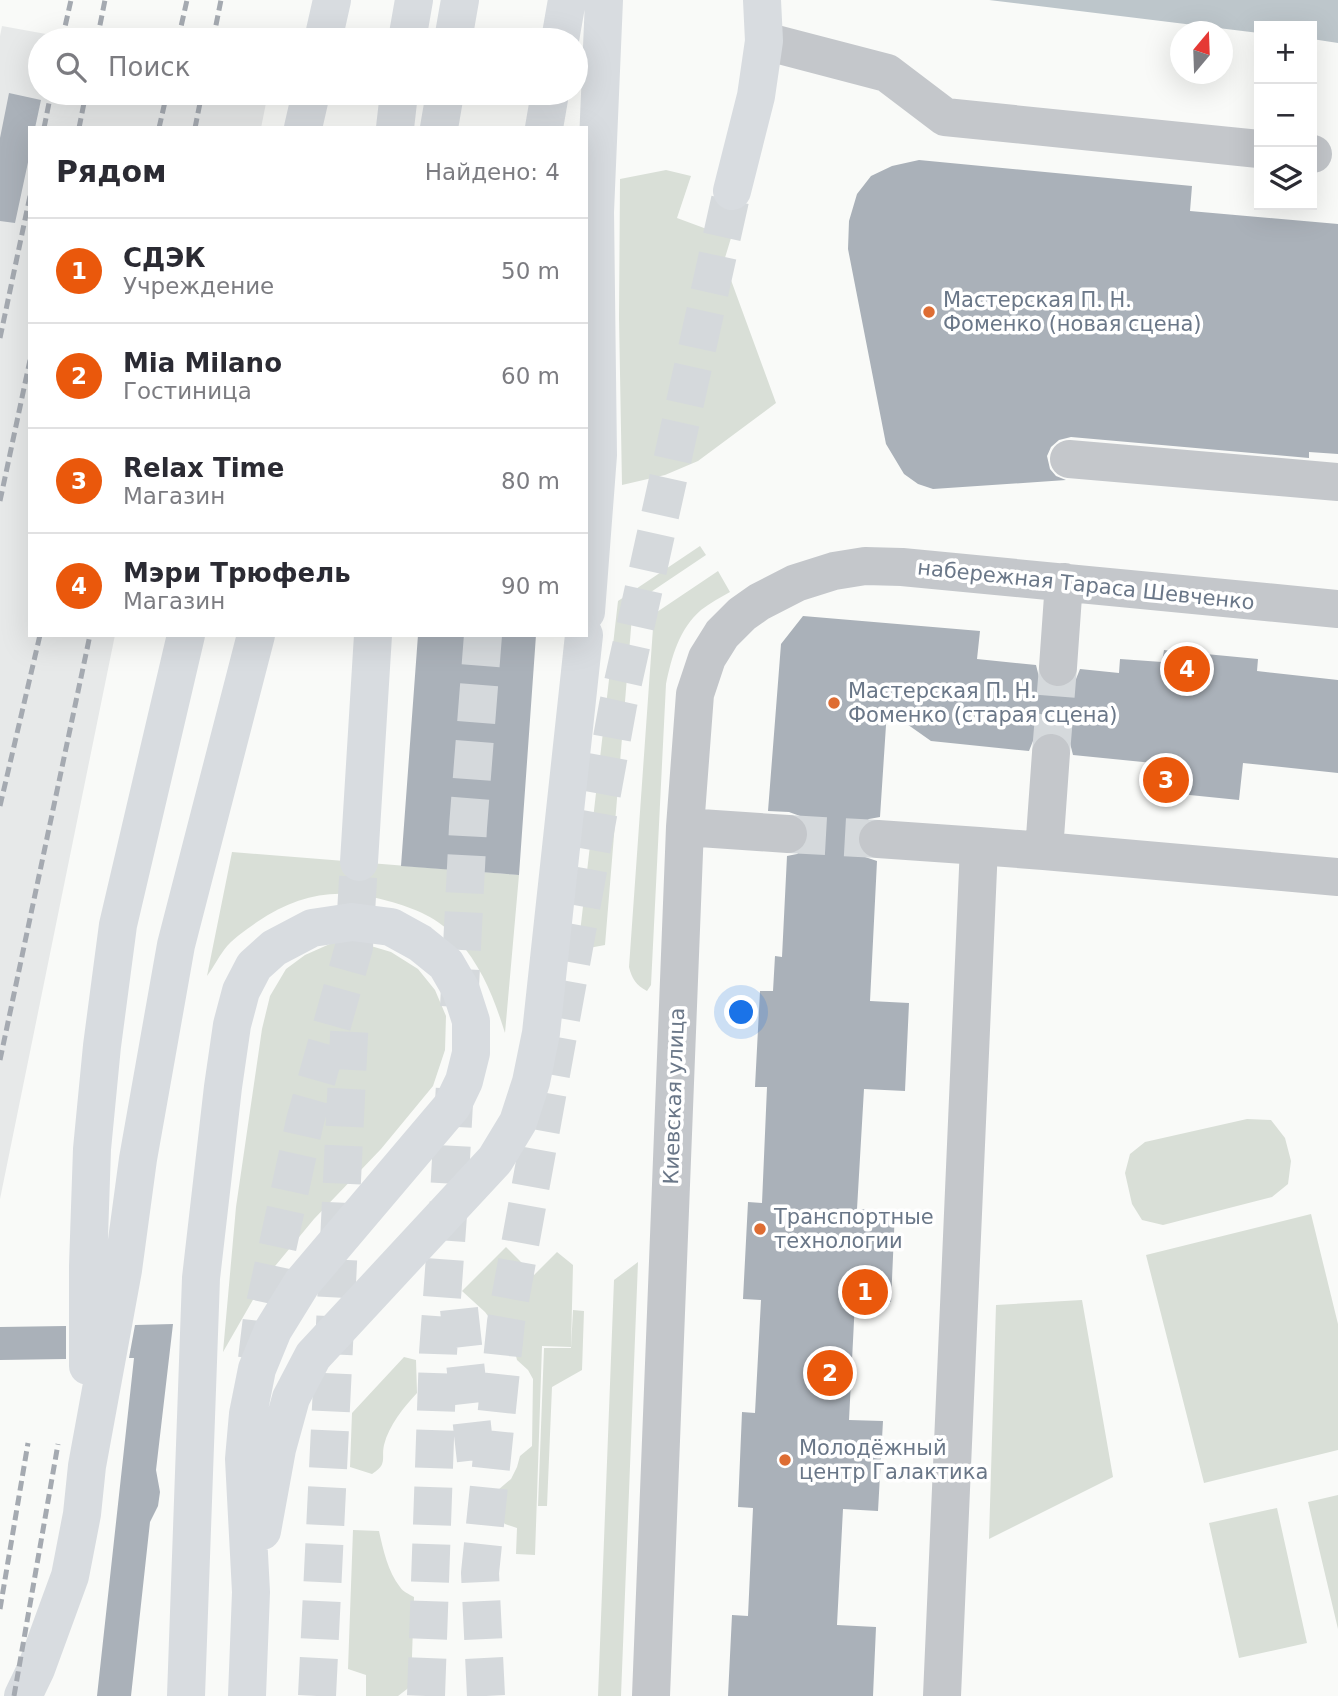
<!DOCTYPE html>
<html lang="ru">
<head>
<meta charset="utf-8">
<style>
	body { margin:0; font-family:"DejaVu Sans",sans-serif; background:#f7f7f7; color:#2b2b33 }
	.controls { position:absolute; right:21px; top:21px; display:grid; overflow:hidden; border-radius:0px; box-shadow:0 7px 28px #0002 }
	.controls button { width:63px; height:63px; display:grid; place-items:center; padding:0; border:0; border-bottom:2px solid #e1e1e2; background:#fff; color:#2b2b33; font:35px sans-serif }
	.compass { position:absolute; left:1170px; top:21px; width:63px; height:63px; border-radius:50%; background:#fff; box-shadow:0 7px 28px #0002; rotate:19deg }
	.you { position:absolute; left:742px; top:1013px; width:24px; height:24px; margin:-18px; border:5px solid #fff; border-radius:50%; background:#1a73e8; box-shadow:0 0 0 10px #1a73e833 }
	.badge { display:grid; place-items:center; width:46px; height:46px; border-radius:50%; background:#ea580c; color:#fff; font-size:23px; font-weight:700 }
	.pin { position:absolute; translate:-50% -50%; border:4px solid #fff; box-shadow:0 2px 7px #0006 }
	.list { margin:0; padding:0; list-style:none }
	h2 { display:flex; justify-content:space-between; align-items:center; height:91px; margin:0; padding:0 28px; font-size:30px }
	h2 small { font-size:23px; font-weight:400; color:#7c7c81 }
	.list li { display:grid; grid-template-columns:46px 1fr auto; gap:21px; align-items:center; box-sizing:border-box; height:105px; padding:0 28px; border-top:2px solid #e1e1e2 }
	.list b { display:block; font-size:26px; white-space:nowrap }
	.list p { margin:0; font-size:23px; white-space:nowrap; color:#7c7c81 }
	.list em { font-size:23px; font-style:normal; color:#7c7c81 }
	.icon { flex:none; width:38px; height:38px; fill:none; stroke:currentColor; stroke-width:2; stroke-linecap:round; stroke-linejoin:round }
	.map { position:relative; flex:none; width:1338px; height:1696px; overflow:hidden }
	.search { position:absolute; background:#fff; box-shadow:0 7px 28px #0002; left:28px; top:28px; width:560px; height:77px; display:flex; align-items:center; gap:18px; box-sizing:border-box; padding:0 24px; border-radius:38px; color:#7c7c81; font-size:26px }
	.panel { position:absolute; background:#fff; box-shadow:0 7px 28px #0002; left:28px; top:126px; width:560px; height:511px; border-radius:0px }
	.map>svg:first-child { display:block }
	.built { fill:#e7e9e9 }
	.green { fill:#d9dfd7 }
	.water { fill:#bdc6cb }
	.building { fill:#aab1b9 }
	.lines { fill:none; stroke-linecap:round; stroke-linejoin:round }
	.minor-tunnel { stroke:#d5d9dc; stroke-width:38; stroke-dasharray:38 19; stroke-linecap:butt }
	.major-tunnel { stroke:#d5d9dc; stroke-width:38; stroke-dasharray:38 19; stroke-linecap:butt }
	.minor { stroke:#c4c7cb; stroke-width:38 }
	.major { stroke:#d8dce0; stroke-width:38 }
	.rail { stroke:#a5aab1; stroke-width:5; stroke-dasharray:10 5; stroke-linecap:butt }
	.poi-dot { fill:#de6d33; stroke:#fff; stroke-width:2.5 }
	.labels { text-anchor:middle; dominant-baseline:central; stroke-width:7; stroke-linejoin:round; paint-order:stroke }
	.poi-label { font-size:21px; fill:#6a7788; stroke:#fff; text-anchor:start }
	.street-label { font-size:21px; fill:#6a7788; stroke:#fff }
</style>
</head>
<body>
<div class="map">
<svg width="1338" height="1696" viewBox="0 0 1338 1696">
	<rect width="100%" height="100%" fill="#f9faf8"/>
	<!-- built -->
	<path class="built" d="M 2,26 L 79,40 L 40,40 L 40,93 L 268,93 L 261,128 L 30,128 L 30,635 L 115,635 L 0,1199 L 0,36 Z"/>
	<!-- green -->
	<path class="green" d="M 666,170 L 691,176 L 677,218 L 731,238 L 724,261 L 776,403 L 698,461 L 665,475 L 622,485 L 619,318 L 620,179 Z
		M 700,546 L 706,555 L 633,604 L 605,945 L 578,950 L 618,601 Z
		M 718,571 L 730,592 C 721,597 710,603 701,610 C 679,629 672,656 666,684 L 651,985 L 647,991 C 636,985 632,979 629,967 L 654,614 Z
		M 232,852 L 519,875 L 505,1033 C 494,998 482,967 457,939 C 439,918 414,908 388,901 C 338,887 300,893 257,922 C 246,930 232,939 224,950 C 218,958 213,968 207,976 Z
		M 332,943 L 361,943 L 391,952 L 418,969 L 435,990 L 446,1016 L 445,1050 L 433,1086 L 381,1149 L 314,1219 L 266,1277 L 223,1352 L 236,1207 L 262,1029 L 270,996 L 286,969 L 305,955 Z
		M 1247,1119 L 1271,1120 L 1285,1138 L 1291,1161 L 1288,1184 L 1272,1197 L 1163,1225 L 1142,1220 L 1132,1204 L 1125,1173 L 1130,1154 L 1145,1142 Z
		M 1311,1214 L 1338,1324 L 1338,1450 L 1204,1483 L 1146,1255 Z
		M 506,1247 L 534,1275 L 557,1252 L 573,1265 L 571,1347 L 542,1346 L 535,1555 L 516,1554 L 517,1528 L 505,1524 L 495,1514 L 493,1502 L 498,1490 L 511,1479 L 517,1467 L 520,1456 L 532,1446 L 533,1379 L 528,1370 L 517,1360 L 514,1348 L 503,1335 L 496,1331 L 491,1320 L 485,1312 L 462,1291 Z
		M 638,1262 L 621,1696 L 598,1696 L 614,1280 Z
		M 1082,1300 L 1113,1477 L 989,1539 L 996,1305 Z
		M 573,1310 L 584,1311 L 582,1370 L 552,1387 L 547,1506 L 538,1506 L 544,1348 L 571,1348 Z
		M 404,1357 L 416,1360 L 417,1393 C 404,1407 389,1425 384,1445 C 381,1459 388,1464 372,1474 L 350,1467 L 352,1413 Z
		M 1338,1495 L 1338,1629 L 1308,1502 Z
		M 1277,1508 L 1307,1643 L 1239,1658 L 1209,1523 Z
		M 353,1530 L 379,1531 C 383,1549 388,1572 400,1587 C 403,1592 409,1594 414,1597 L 411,1686 L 398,1696 L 366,1696 L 366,1675 L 348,1669 Z"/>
	<!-- water -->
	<path class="water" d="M 989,0 L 1338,0 L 1338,43 L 1312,39 L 1312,26 L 1259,26 L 1259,33 Z"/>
	<!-- building -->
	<path class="building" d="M 9,93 L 41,100 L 35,128 L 30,128 L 30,153 L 15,223 L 0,221 L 0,138 Z
		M 919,160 L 1192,186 L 1190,211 L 1338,224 L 1338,454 L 1309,452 L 1309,458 L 1071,437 L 1059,440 L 1051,447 L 1047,456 L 1050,469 L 1056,476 L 1066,480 L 933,489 L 918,484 L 904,474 L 886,444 L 848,249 L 849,221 L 857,194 L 871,176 L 892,166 Z
		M 803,616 L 980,631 L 977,659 L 1036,665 L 1039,677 L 1046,685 L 1056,689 L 1068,686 L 1076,679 L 1080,669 L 1119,673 L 1120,659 L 1162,662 L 1164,650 L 1258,659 L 1257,671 L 1338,680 L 1338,773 L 1243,763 L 1239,800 L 1150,791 L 1153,763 L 1073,755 L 1070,743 L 1064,735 L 1053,731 L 1041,734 L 1033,741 L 1029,751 L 931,741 L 887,710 L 880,817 L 869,819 L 860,826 L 856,838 L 859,849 L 865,857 L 877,861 L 870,1001 L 909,1003 L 905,1091 L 864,1089 L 857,1209 L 895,1211 L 891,1302 L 855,1301 L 849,1420 L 883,1421 L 878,1511 L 843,1509 L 837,1625 L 876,1627 L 873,1696 L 728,1696 L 732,1615 L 748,1616 L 753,1508 L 738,1507 L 742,1412 L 755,1413 L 761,1300 L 743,1299 L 748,1202 L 762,1203 L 767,1087 L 755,1087 L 760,991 L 773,991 L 775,956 L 782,957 L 787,856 L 797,854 L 806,847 L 810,835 L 807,824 L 800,816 L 789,812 L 768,811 L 781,644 Z
		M 418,635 L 536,635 L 519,875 L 401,866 Z
		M 173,1324 L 156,1470 L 160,1492 L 158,1506 L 150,1522 L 131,1696 L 97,1696 L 134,1358 L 129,1358 L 135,1325 Z
		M 66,1326 L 66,1359 L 0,1360 L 0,1327 Z"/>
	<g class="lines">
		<!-- minor-tunnel -->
		<path class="minor-tunnel" d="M 1051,753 L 1058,667
			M 788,834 L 878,839"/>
		<!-- major-tunnel -->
		<path class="major-tunnel" d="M 459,1007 L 468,827 L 483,635
			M 459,1309 L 476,1461
			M 257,1359 L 262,1318 L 305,1121 L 354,947 L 359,862
			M 317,1696 L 350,1015
			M 426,1696 L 438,1353 L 448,1215 L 455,1084
			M 486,1696 L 480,1573 L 506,1322 L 618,705 L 732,191"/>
		<!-- minor -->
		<path class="minor" d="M 764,41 L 887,73 L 945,117 L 1259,149
			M 1312,154 L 1313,154
			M 1069,459 L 1338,482
			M 1058,667 L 1064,582
			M 685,827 L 788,834
			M 878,839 L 979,846
			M 1044,851 L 1051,753
			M 651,1696 L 685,827 L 695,694 L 707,658 L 722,634 L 742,614 L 759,602 L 796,583 L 834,571 L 865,566 L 902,567 L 1338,609
			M 942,1696 L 979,846 L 1044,851 L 1338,877"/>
		<!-- major -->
		<path class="major" d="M 323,40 L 332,0
			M 407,40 L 414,0
			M 453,40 L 460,0
			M 560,40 L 567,0
			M 303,128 L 311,93
			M 395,128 L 399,93
			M 439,128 L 445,93
			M 544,128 L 550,93
			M 732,191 L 756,96 L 764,41 L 762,0
			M 586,612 L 598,455 L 595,212 L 604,0
			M 359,862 L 373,635
			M 88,1366 L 88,1266 L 92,1149 L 102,1046 L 118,925 L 186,635
			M 262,1531 L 277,1449 L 291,1398 L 313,1356 L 495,1160 L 518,1122 L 531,1082 L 541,1033 L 584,635
			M 23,1696 L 36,1669 L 70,1576 L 82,1514 L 87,1466 L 123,1270 L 138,1159 L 176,945 L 256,635
			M 186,1696 L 201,1278 L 223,1087 L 232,1025 L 241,991 L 254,966 L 274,948 L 312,928 L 352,922 L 391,927 L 420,943 L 446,964 L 461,990 L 471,1021 L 471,1053 L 464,1081 L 452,1106 L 302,1283 L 273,1330 L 257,1369 L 248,1414 L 244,1459 L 251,1592 L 247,1696"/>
		<!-- rail -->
		<path class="rail" d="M 62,40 L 71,0
			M 97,40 L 105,0
			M 178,40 L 187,0
			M 213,40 L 221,0
			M 44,128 L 51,93
			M 79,128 L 86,93
			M 159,128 L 167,93
			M 195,128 L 202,93
			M 0,338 L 30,196
			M 0,501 L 30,360
			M 0,806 L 40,635
			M 0,1060 L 90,635
			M 0,1609 L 28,1443
			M 14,1696 L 58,1444"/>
	</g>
	<!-- markers -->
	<g class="poi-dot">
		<circle cx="929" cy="312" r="7"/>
		<circle cx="834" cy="703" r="7"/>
		<circle cx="760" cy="1229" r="7"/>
		<circle cx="785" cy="1460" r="7"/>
	</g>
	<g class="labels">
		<!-- poi labels -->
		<g class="poi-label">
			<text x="943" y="300">Мастерская П. Н.<tspan x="943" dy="24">Фоменко (новая сцена)</tspan></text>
			<text x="848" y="691">Мастерская П. Н.<tspan x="848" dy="24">Фоменко (старая сцена)</tspan></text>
			<text x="774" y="1217">Транспортные<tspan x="774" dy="24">технологии</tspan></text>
			<text x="799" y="1448">Молодёжный<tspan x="799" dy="24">центр Галактика</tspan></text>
		</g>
		<!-- street labels -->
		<g class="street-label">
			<text transform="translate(1086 585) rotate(6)">набережная Тараса Шевченко</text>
			<text transform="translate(674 1096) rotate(-88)">Киевская улица</text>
		</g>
	</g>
</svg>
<div class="controls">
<button>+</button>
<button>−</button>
<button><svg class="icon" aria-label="layers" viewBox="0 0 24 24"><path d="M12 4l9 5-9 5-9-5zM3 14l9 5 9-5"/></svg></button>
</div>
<svg class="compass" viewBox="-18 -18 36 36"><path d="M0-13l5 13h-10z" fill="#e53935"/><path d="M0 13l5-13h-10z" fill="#7c7c81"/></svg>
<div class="you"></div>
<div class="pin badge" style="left:865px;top:1292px">1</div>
<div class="pin badge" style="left:830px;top:1373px">2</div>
<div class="pin badge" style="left:1166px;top:780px">3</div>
<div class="pin badge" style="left:1187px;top:669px">4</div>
<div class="search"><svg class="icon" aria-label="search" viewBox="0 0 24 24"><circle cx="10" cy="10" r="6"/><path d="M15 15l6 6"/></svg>Поиск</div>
<section class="panel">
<h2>Рядом<small>Найдено: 4</small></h2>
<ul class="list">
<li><span class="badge">1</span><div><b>СДЭК</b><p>Учреждение</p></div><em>50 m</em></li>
<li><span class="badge">2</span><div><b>Mia Milano</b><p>Гостиница</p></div><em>60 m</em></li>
<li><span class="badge">3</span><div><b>Relax Time</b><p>Магазин</p></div><em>80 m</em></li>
<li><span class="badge">4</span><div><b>Мэри Трюфель</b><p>Магазин</p></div><em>90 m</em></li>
</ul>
</section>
</div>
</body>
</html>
